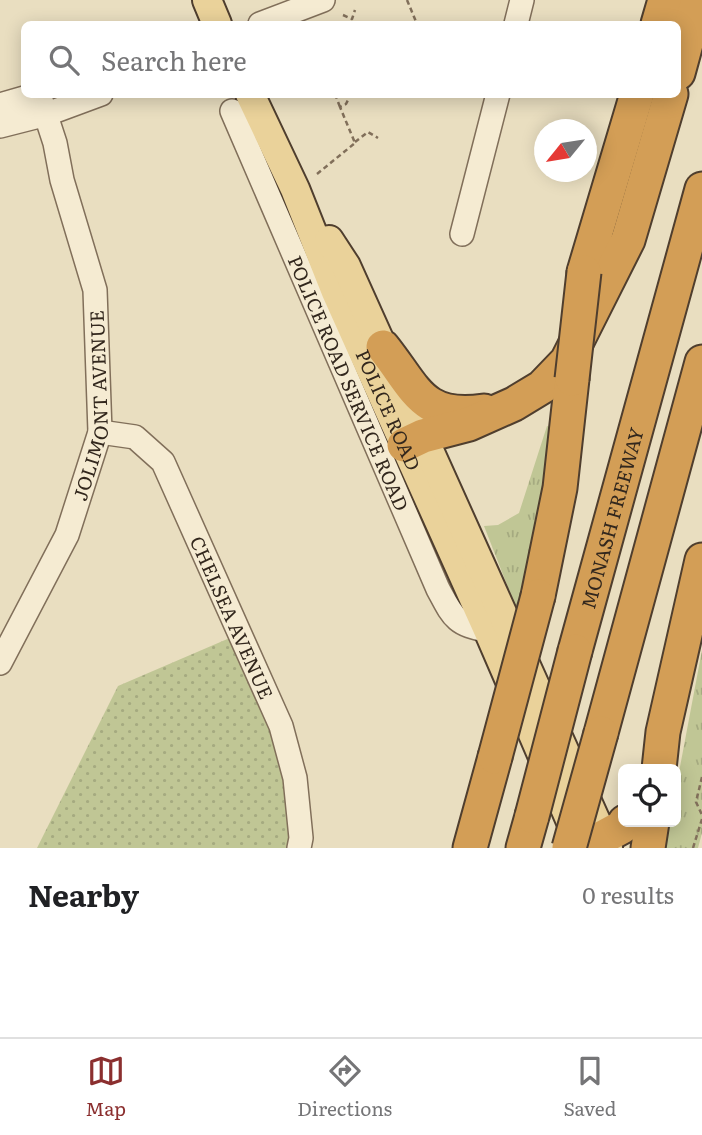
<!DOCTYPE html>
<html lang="en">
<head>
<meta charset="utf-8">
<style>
	body { margin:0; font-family:Literata,serif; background:#f6f6f6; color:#202124 }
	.controls { position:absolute; right:21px; bottom:21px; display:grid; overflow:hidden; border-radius:10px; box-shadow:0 4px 18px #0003 }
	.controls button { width:63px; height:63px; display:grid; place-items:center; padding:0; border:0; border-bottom:2px solid #e0e0e0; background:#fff; color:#202124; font:35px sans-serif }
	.compass { position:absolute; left:534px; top:119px; width:63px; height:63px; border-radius:50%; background:#fff; box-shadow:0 4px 18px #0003; rotate:240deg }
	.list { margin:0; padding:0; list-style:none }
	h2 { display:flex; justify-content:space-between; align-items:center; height:91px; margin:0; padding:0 28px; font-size:30px }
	h2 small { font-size:23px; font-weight:400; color:#757577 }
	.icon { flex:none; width:38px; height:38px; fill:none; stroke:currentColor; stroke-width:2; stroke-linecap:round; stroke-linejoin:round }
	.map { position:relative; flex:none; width:702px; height:848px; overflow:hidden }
	.search { position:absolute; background:#fff; box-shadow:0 4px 18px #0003; left:21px; right:21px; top:21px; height:77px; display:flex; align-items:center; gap:18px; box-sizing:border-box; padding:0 24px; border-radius:10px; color:#757577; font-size:26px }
	.sheet { height:189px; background:#fff }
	nav { display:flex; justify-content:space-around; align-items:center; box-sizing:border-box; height:98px; border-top:2px solid #e0e0e0; background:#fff; font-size:19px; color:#757577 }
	nav a { display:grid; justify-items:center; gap:4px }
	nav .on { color:#8b2f2f }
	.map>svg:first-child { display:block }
	.grass { fill:url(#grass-tufts) }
	.park { fill:url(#park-dots) }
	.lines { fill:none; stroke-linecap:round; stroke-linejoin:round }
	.minor-casing { stroke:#816f5a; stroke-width:26 }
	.major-casing { stroke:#4f3e2e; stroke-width:32 }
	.highway-casing { stroke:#4f3e2e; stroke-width:37 }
	.path { stroke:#816f5a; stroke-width:2.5; stroke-dasharray:5 3.5; stroke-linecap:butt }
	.minor { stroke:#f5ebd2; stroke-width:23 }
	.major { stroke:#ead29a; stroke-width:28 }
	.highway { stroke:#d39e56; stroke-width:33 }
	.highway-bridge-casing { stroke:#4f3e2e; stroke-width:37; stroke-linecap:butt }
	.highway-bridge { stroke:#d39e56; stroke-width:33 }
	.labels { text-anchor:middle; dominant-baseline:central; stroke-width:6; stroke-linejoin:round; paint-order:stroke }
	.street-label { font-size:19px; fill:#32271d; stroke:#f2e8cf }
</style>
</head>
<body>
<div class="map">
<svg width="702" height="848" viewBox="0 0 702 848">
	<defs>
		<pattern id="grass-tufts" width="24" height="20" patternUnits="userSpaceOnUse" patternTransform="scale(1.75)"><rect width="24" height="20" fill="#c0c695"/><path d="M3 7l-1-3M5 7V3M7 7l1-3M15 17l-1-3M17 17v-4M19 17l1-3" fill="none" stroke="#a5aa80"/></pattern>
		<pattern id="park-dots" width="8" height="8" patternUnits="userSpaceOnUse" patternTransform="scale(1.75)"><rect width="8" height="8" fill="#c0c695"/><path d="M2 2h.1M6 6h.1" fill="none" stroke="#a5aa80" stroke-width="1.8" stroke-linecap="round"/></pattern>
	</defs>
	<rect width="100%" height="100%" fill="#e9dec0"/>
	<!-- grass -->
	<path class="grass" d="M 547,426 L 559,430 L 520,618 L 484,526 L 498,525 L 519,513 Z
		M 702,650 L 702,833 L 698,848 L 664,848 L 669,822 L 676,822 L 676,788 Z"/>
	<!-- park -->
	<path class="park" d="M 239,634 L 281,726 L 299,848 L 37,848 L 118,686 Z"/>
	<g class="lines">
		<defs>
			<g id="minor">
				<path d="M 260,24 L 323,0"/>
				<path d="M 516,24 L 522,0"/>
				<path d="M 0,105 L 38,94"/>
				<path id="s1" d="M 232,111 L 438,589 C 452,615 455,626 488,630 L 494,619"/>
				<path d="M 0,126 L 47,114 L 101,94"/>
				<path d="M 462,234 L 498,94"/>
				<path id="s2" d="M 100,432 L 135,437 L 163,462 L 281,726 L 295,778 L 301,838 L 299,848"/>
				<path id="s3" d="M 0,663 L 67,535 L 100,432 L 95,290 L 62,180 L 55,143 L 39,94"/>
			</g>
			<g id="major">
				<path d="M 207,0 L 217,24"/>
				<path id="s4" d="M 250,94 L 295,189 L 336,292 L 488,630 L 578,838"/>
				<path d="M 329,240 L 346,266 L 608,848"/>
			</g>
			<g id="highway">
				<path d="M 658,24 L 665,0"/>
				<path d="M 678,73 L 698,0"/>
				<path d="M 584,272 L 637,94"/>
				<path d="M 383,347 C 416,388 421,420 484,411"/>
				<path d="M 404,445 L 423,436 L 469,424 L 514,404 L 542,387 L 567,361 L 628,240 L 671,94"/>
				<path d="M 538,596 L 560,488 L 572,379"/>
				<path id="s5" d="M 575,651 L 702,189"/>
				<path d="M 601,733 L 702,362"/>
				<path d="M 659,769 L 663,732 L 702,560"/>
				<path d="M 470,848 L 495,757"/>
				<path d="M 523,848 L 532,816"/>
				<path d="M 583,848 L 622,827 L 625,822"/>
				<path d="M 648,848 L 652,822"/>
			</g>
		</defs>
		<!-- minor casing -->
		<use href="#minor" class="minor-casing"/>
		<!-- major casing -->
		<use href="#major" class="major-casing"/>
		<!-- highway casing -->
		<use href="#highway" class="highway-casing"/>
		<!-- path -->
		<path class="path" d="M 407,0 L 417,24
			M 343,15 L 352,19 L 355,10
			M 335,94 L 340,107
			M 355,142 L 368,132 L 378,138
			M 317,174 L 355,143 L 340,107 L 346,104 L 351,94
			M 702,777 L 696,802 L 702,815
			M 693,848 L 702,819"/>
		<!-- minor -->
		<use href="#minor" class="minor"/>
		<!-- major -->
		<use href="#major" class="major"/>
		<!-- highway -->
		<use href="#highway" class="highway"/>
		<defs>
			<path id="highway-bridge" d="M 572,379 L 584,272
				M 495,757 L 538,596
				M 532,816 L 575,651
				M 569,848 L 601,733"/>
		</defs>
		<!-- highway-bridge casing -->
		<use href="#highway-bridge" class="highway-bridge-casing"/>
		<!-- highway-bridge -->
		<use href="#highway-bridge" class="highway-bridge"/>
	</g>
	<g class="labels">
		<!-- street labels -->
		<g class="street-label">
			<text stroke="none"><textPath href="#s1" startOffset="296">POLICE ROAD SERVICE ROAD</textPath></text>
			<text stroke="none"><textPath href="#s3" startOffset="278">JOLIMONT AVENUE</textPath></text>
			<text stroke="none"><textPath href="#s4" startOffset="345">POLICE ROAD</textPath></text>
			<text stroke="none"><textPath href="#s5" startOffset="138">MONASH FREEWAY</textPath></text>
			<text stroke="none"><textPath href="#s2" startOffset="243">CHELSEA AVENUE</textPath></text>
		</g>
	</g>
</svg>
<div class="controls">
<button><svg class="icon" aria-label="locate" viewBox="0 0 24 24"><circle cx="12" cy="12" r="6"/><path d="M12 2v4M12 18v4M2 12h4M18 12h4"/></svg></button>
</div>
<svg class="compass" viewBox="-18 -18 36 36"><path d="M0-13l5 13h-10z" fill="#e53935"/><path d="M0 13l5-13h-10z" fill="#757577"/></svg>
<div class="search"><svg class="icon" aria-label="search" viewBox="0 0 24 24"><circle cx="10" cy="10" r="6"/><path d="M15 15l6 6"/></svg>Search here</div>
</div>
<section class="sheet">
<h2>Nearby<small>0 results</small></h2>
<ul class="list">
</ul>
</section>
<nav>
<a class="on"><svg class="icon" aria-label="map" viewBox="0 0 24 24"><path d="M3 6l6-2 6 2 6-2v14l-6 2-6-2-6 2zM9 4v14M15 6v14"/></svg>Map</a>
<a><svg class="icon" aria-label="directions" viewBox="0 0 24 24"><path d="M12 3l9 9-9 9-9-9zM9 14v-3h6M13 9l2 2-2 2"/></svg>Directions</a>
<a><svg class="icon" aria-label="saved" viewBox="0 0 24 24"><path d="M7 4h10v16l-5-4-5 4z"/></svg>Saved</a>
</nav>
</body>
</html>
